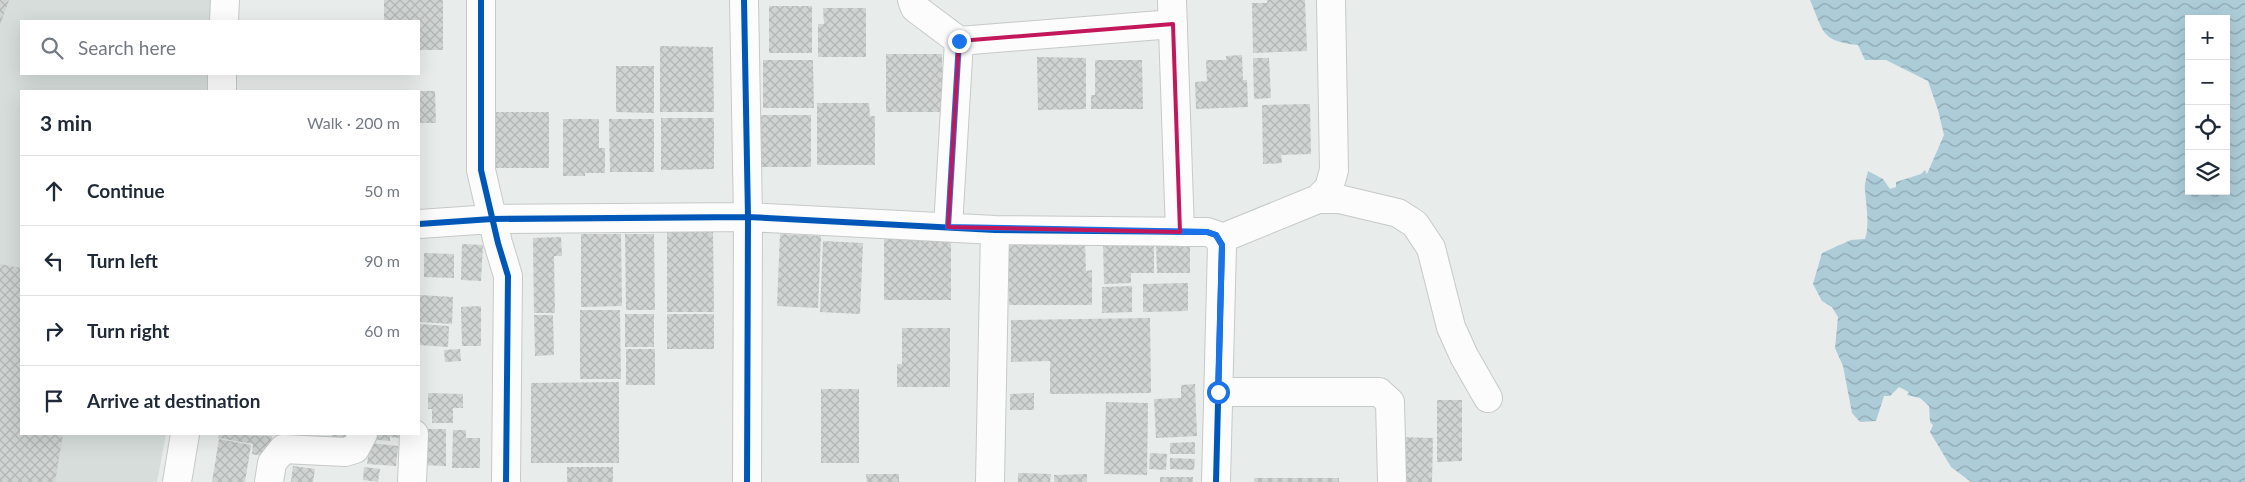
<!DOCTYPE html>
<html lang="en">
<head>
<meta charset="utf-8">
<style>
	body { margin:0; font-family:Lato,sans-serif; background:#f6f6f7; color:#1f2937 }
	.controls { position:absolute; right:15px; top:15px; display:grid; overflow:hidden; border-radius:0px; box-shadow:0 5px 20px #0002 }
	.controls button { width:45px; height:45px; display:grid; place-items:center; padding:0; border:0; border-bottom:1px solid #e0e1e3; background:#fff; color:#1f2937; font:25px sans-serif }
	.stop { position:absolute; width:15px; height:15px; margin:-11px; border:4px solid #1a73e8; border-radius:50%; background:#fff }
	.stop.end { background:#1a73e8; border-color:#fff; box-shadow:0 1px 5px #0008 }
	.list { margin:0; padding:0; list-style:none }
	h2 { display:flex; justify-content:space-between; align-items:center; height:65px; margin:0; padding:0 20px; font-size:21px }
	h2 small { font-size:16px; font-weight:400; color:#747a83 }
	.list li { display:grid; grid-template-columns:32px 1fr auto; gap:15px; align-items:center; box-sizing:border-box; height:70px; padding:0 20px; border-top:1px solid #e0e1e3 }
	.list b { display:block; font-size:19px; white-space:nowrap }
	.list em { font-size:16px; font-style:normal; color:#747a83 }
	.icon { flex:none; width:28px; height:28px; fill:none; stroke:currentColor; stroke-width:2; stroke-linecap:round; stroke-linejoin:round }
	.map { position:relative; flex:none; width:2245px; height:482px; overflow:hidden }
	.search { position:absolute; background:#fff; box-shadow:0 5px 20px #0002; left:20px; top:20px; width:400px; height:55px; display:flex; align-items:center; gap:12px; box-sizing:border-box; padding:0 18px; border-radius:0px; color:#747a83; font-size:19px }
	.panel { position:absolute; background:#fff; box-shadow:0 5px 20px #0002; left:20px; top:90px; width:400px; height:345px; border-radius:0px }
	.map>svg:first-child { display:block }
	.built { fill:#d6dddb }
	.water { fill:url(#water-waves); fill-rule:evenodd }
	.building { fill:url(#building-cross-hatch) }
	.lines { fill:none; stroke-linecap:round; stroke-linejoin:round }
	.minor-casing { stroke:#c5c9c8; stroke-width:30 }
	.minor { stroke:#fcfcfc; stroke-width:28 }
	.cycleway-casing { stroke:#f7fbf9; stroke-width:9 }
	.cycleway { stroke:#0057b8; stroke-width:6 }
	.route { stroke:#1a73e8; stroke-width:6 }
	.marked { fill:none; stroke:#c2185b; stroke-width:4; stroke-linejoin:round }
</style>
</head>
<body>
<div class="map">
<svg width="2245" height="482" viewBox="0 0 2245 482">
	<defs>
		<pattern id="water-waves" width="16" height="10" patternUnits="userSpaceOnUse" patternTransform="scale(1.25)"><rect width="16" height="10" fill="#acccd8"/><path d="M0 5q4-4 8 0t8 0" fill="none" stroke="#8ca7b0"/></pattern>
		<pattern id="building-cross-hatch" width="8" height="8" patternUnits="userSpaceOnUse" patternTransform="scale(1.25)"><rect width="8" height="8" fill="#cfd4d2"/><path d="M0 0l8 8M0 8l8-8" fill="none" stroke="#b2b7b5"/></pattern>
	</defs>
	<rect width="100%" height="100%" fill="#e8eceb"/>
	<!-- built -->
	<path class="built" d="M 0,0 L 211,0 L 211,21 L 21,21 L 21,74 L 209,74 L 208,91 L 21,91 L 21,434 L 166,434 L 157,482 L 0,482 Z"/>
	<!-- water -->
	<path class="water" d="M 1810,0 L 2245,0 L 2245,482 L 1971,482 L 1951,467 L 1930,432 L 1933,425 L 1930,422 L 1929,406 L 1920,398 L 1907,395 L 1909,392 L 1899,387 L 1890,396 L 1884,396 L 1876,421 L 1860,422 L 1852,413 L 1843,366 L 1835,348 L 1838,317 L 1832,307 L 1822,301 L 1813,284 L 1822,253 L 1851,240 L 1865,239 C 1870,225 1866,205 1865,190 C 1864,185 1867,176 1868,171 L 1883,179 L 1890,189 L 1896,187 L 1896,182 L 1921,174 L 1925,170 L 1927,174 L 1944,135 L 1938,110 L 1928,81 L 1886,60 L 1865,60 L 1858,45 C 1820,41 1824,32 1810,0 ZM 2189,19 L 2226,19 L 2226,191 L 2189,191 Z"/>
	<!-- building -->
	<path class="building" d="M 0,0 L 9,0 L 0,25 Z
		M 384,0 L 443,0 L 443,50 L 419,50 L 419,21 L 384,21 Z
		M 1267,0 L 1305,0 L 1307,51 L 1253,53 L 1252,3 L 1267,3 Z
		M 769,6 L 812,6 L 812,53 L 769,53 Z
		M 823,8 L 866,8 L 866,57 L 818,57 L 818,24 L 824,24 Z
		M 660,46 L 713,47 L 714,112 L 660,112 Z
		M 886,54 L 942,54 L 942,112 L 886,112 Z
		M 1242,55 L 1243,80 L 1247,80 L 1248,107 L 1196,109 L 1195,82 L 1207,81 L 1206,60 L 1226,60 L 1226,56 Z
		M 1037,57 L 1086,58 L 1086,109 L 1038,110 Z
		M 1253,58 L 1269,58 L 1271,98 L 1254,99 Z
		M 763,60 L 813,60 L 814,108 L 763,108 Z
		M 1095,60 L 1142,60 L 1143,109 L 1091,109 L 1091,95 L 1095,95 Z
		M 616,66 L 654,66 L 654,113 L 616,112 Z
		M 419,91 L 435,91 L 436,123 L 419,123 Z
		M 817,103 L 869,103 L 870,116 L 875,116 L 875,165 L 817,165 Z
		M 1310,104 L 1311,154 L 1281,155 L 1282,163 L 1263,164 L 1262,105 Z
		M 493,112 L 549,112 L 549,168 L 493,168 Z
		M 761,115 L 811,115 L 811,167 L 761,167 Z
		M 661,118 L 714,118 L 714,169 L 661,170 Z
		M 563,119 L 599,119 L 599,148 L 605,148 L 605,173 L 585,173 L 585,176 L 563,176 Z
		M 609,119 L 654,119 L 654,172 L 610,172 Z
		M 667,232 L 713,232 L 714,312 L 667,312 Z
		M 884,232 L 951,232 L 951,300 L 884,300 Z
		M 581,234 L 621,234 L 622,306 L 581,307 Z
		M 625,234 L 654,234 L 655,310 L 626,310 Z
		M 780,234 L 821,236 L 818,308 L 777,306 Z
		M 561,237 L 562,256 L 554,256 L 555,313 L 534,313 L 533,238 Z
		M 1103,240 L 1154,240 L 1154,273 L 1131,273 L 1131,283 L 1104,284 Z
		M 823,241 L 863,243 L 860,314 L 820,312 Z
		M 1009,241 L 1085,241 L 1086,271 L 1092,270 L 1092,305 L 1009,305 Z
		M 1156,243 L 1190,243 L 1190,273 L 1157,273 Z
		M 462,244 L 483,245 L 481,281 L 461,280 Z
		M 424,253 L 454,254 L 454,278 L 424,277 Z
		M 0,264 L 21,268 L 21,434 L 63,434 L 55,482 L 0,482 Z
		M 1188,283 L 1188,311 L 1143,312 L 1143,284 Z
		M 1132,286 L 1132,312 L 1102,313 L 1102,287 Z
		M 420,295 L 453,297 L 452,324 L 419,322 Z
		M 481,306 L 481,346 L 462,346 L 461,307 Z
		M 580,310 L 620,310 L 621,379 L 580,379 Z
		M 625,314 L 654,314 L 654,347 L 625,347 Z
		M 667,314 L 714,314 L 714,349 L 667,349 Z
		M 534,315 L 553,315 L 554,355 L 535,356 Z
		M 1150,318 L 1151,393 L 1050,394 L 1050,361 L 1011,362 L 1011,320 Z
		M 419,324 L 449,326 L 448,347 L 419,345 Z
		M 902,328 L 950,328 L 950,387 L 897,387 L 897,364 L 902,364 Z
		M 460,349 L 461,361 L 445,362 L 444,350 Z
		M 626,349 L 655,349 L 655,385 L 626,385 Z
		M 619,382 L 619,463 L 531,463 L 531,383 Z
		M 1195,384 L 1197,436 L 1156,438 L 1154,399 L 1181,398 L 1181,385 Z
		M 821,389 L 859,389 L 859,463 L 821,463 Z
		M 428,393 L 463,394 L 463,408 L 453,408 L 453,423 L 432,423 L 432,409 L 428,409 Z
		M 1034,393 L 1034,410 L 1010,410 L 1010,394 Z
		M 1437,400 L 1462,400 L 1462,461 L 1437,462 Z
		M 1106,402 L 1148,403 L 1147,475 L 1104,474 Z
		M 421,429 L 446,429 L 446,466 L 421,465 Z
		M 453,430 L 466,430 L 466,438 L 480,438 L 480,468 L 452,468 Z
		M 219,434 L 272,436 L 268,457 L 252,454 L 253,444 L 218,438 Z
		M 332,434 L 355,434 L 351,440 L 332,438 Z
		M 368,434 L 400,434 L 400,438 L 390,437 L 390,441 L 368,439 Z
		M 1398,437 L 1433,438 L 1432,482 L 1397,482 Z
		M 219,439 L 251,445 L 245,482 L 212,482 Z
		M 1195,442 L 1195,454 L 1170,454 L 1170,443 Z
		M 370,443 L 398,446 L 396,466 L 367,464 Z
		M 1150,453 L 1167,454 L 1166,470 L 1149,469 Z
		M 1170,458 L 1195,459 L 1194,470 L 1170,469 Z
		M 293,466 L 315,469 L 313,482 L 291,482 Z
		M 364,467 L 380,469 L 378,482 L 363,480 Z
		M 567,467 L 613,467 L 613,482 L 567,482 Z
		M 1018,473 L 1051,474 L 1050,482 L 1018,482 Z
		M 866,474 L 899,474 L 899,482 L 867,482 Z
		M 1087,474 L 1087,482 L 1054,482 L 1054,475 Z
		M 1160,477 L 1193,477 L 1193,482 L 1160,482 Z
		M 1254,478 L 1339,478 L 1339,482 L 1254,482 Z"/>
	<g class="lines">
		<defs>
			<path id="minor" d="M 481,0 L 481,170 L 498,243 L 508,276 L 506,482
				M 744,0 L 748,217 L 747,482
				M 912,0 L 915,8 L 959,41 L 948,227
				M 1172,0 L 1180,232
				M 224,21 L 225,0
				M 959,41 L 1173,24
				M 222,91 L 222,74
				M 1318,199 L 1329,188 L 1334,170 L 1331,0
				M 419,224 L 492,219 L 748,217 L 995,230 L 1207,232 L 1216,235 L 1222,245 L 1216,482
				M 1220,239 L 1318,199 L 1339,199 L 1398,213 L 1415,224 L 1431,248 L 1451,327 L 1464,356 L 1488,398
				M 1218,392 L 1379,392 L 1390,402 L 1392,482
				M 177,482 L 185,434
				M 269,482 L 272,463 L 283,449 L 345,452 L 355,449 L 363,434
				M 412,482 L 414,434
				M 990,482 L 995,230"/>
		</defs>
		<!-- minor casing -->
		<use href="#minor" class="minor-casing"/>
		<!-- minor -->
		<use href="#minor" class="minor"/>
		<defs>
			<path id="cycleway" d="M 481,0 L 481,170 L 498,243 L 508,276 L 506,482
				M 744,0 L 748,217 L 747,482
				M 419,224 L 492,219 L 748,217 L 995,230 L 1207,232 L 1216,235 L 1222,245 L 1216,482"/>
		</defs>
		<!-- cycleway casing -->
		<use href="#cycleway" class="cycleway-casing"/>
		<!-- cycleway -->
		<use href="#cycleway" class="cycleway"/>
	</g>
	<g class="lines">
		<!-- route -->
		<path class="route" d="M 959,41 L 948,227 L 1207,232 L 1216,235 L 1222,245 L 1218,392"/>
	</g>
	<!-- marked area -->
	<path class="marked" d="M 1173,24 L 1180,232 L 948,227 L 959,41 Z"/>
</svg>
<div class="controls">
<button>+</button>
<button>−</button>
<button><svg class="icon" aria-label="locate" viewBox="0 0 24 24"><circle cx="12" cy="12" r="6"/><path d="M12 2v4M12 18v4M2 12h4M18 12h4"/></svg></button>
<button><svg class="icon" aria-label="layers" viewBox="0 0 24 24"><path d="M12 4l9 5-9 5-9-5zM3 14l9 5 9-5"/></svg></button>
</div>
<div class="stop" style="left:1218px;top:392px"></div>
<div class="stop end" style="left:959px;top:41px"></div>
<div class="search"><svg class="icon" aria-label="search" viewBox="0 0 24 24"><circle cx="10" cy="10" r="6"/><path d="M15 15l6 6"/></svg>Search here</div>
<section class="panel">
<h2>3 min<small>Walk · 200 m</small></h2>
<ul class="list">
<li><svg class="icon" aria-label="ahead" viewBox="0 0 24 24"><path d="M12 20V5M6 11l6-6 6 6"/></svg><div><b>Continue</b></div><em>50 m</em></li>
<li><svg class="icon" aria-label="left" viewBox="0 0 24 24"><path d="M17 20v-9H6M10 6l-5 5 5 5"/></svg><div><b>Turn left</b></div><em>90 m</em></li>
<li><svg class="icon" aria-label="right" viewBox="0 0 24 24"><path d="M7 20v-9h11M14 6l5 5-5 5"/></svg><div><b>Turn right</b></div><em>60 m</em></li>
<li><svg class="icon" aria-label="arrive" viewBox="0 0 24 24"><path d="M6 21V4h12l-3 4 3 4H6"/></svg><div><b>Arrive at destination</b></div></li>
</ul>
</section>
</div>
</body>
</html>
